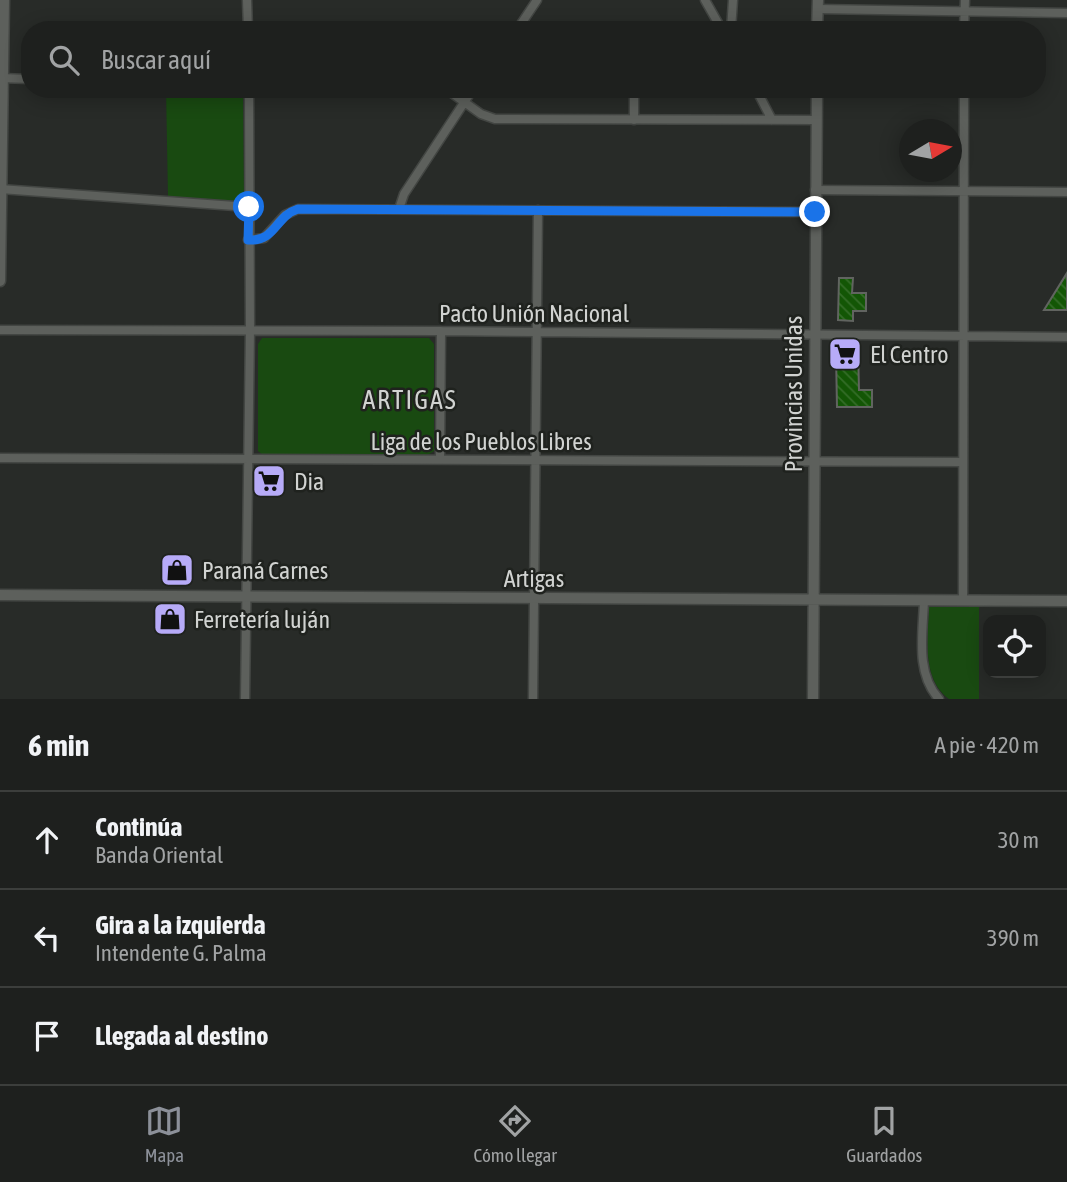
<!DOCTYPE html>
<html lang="es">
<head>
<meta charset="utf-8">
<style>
	body { margin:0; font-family:"Asap Condensed",sans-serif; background:#262827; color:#f1f3f6 }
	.controls { position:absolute; right:21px; bottom:21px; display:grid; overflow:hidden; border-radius:14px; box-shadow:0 4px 18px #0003 }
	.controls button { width:63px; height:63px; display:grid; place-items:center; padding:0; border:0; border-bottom:2px solid #3c3e3c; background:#1e201e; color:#f1f3f6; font:35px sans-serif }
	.compass { position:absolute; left:899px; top:119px; width:63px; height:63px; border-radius:50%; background:#1e201e; box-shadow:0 4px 18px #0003; rotate:80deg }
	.stop { position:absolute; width:21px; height:21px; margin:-16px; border:5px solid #1a73e8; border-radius:50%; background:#fff }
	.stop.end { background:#1a73e8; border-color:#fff; box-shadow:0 2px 7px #0008 }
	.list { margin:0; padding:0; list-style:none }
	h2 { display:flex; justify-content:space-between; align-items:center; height:91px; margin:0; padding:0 28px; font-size:30px }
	h2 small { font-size:23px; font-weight:400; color:#a1a3a4 }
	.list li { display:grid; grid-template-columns:46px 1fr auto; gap:21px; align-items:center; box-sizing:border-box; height:98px; padding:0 28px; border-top:2px solid #3c3e3c }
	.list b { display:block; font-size:26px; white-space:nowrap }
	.list p { margin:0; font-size:23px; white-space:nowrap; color:#a1a3a4 }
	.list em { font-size:23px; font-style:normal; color:#a1a3a4 }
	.icon { flex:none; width:38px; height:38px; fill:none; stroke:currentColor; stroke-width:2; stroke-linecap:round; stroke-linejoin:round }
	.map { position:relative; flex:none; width:1067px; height:699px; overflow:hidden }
	.search { position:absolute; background:#1e201e; box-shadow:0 4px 18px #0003; left:21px; right:21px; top:21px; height:77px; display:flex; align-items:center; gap:18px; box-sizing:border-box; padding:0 24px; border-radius:28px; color:#a1a3a4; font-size:26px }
	.sheet { height:385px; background:#1e201e }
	nav { display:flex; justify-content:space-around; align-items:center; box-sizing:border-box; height:98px; border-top:2px solid #3c3e3c; background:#1e201e; font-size:19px; color:#a1a3a4 }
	nav a { display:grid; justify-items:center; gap:4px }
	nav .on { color:#8c9099 }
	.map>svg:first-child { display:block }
	.park { fill:#194a11 }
	.building { fill:url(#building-back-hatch); stroke:#616460; stroke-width:2 }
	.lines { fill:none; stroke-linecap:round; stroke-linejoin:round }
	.minor-casing { stroke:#434643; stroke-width:11 }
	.tertiary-casing { stroke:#434643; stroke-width:13 }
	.minor { stroke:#5d605c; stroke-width:8 }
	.tertiary { stroke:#5d605c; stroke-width:10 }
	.route { stroke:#1a73e8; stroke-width:9 }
	.labels { text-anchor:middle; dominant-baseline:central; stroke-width:5; stroke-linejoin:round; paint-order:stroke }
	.street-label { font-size:24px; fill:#d1d3d1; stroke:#1f221e }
	.poi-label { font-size:24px; fill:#d1d3d1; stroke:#1f221e; text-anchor:start }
	.neighbourhood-label { font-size:26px; letter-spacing:2px; fill:#d1d3d1; stroke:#1f221e }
</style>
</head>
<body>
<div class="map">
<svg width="1067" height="699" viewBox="0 0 1067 699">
	<defs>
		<pattern id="building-back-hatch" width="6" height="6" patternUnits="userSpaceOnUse" patternTransform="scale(1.75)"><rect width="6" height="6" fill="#135605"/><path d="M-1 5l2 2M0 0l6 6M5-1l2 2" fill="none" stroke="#346d28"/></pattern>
	</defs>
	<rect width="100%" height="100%" fill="#282b28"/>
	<!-- park -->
	<path class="park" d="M 166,89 L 241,89 L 243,91 L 244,198 L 238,201 L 168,197 Z
		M 262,338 L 429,338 L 434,344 L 434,451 L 426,456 L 264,456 L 258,451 L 258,344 Z
		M 929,607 L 979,607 L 979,699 L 949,699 C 921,679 928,636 929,607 Z"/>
	<!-- building -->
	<path class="building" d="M 1067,273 L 1067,310 L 1044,310 Z
		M 839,278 L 853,278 L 852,293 L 866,293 L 866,311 L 853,311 L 853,321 L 838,320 Z
		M 842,348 L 858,348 L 859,390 L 872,390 L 872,407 L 837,407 L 836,354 Z"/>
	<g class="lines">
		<defs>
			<path id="minor" d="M 247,0 L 248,30
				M 705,0 L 722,30
				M 818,9 L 1067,13
				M 517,30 L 537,0
				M 731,30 L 733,0
				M 964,30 L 965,0
				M 0,78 L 30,79
				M 446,89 L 481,114 L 495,119 L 816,120
				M 634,89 L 634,120
				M 756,89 L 772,120
				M 0,189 L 249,207
				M 815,190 L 1067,192
				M 399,209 L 404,194 L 473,89
				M 248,240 L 264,238 L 285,215 L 298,209 L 815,212
				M 0,330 L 441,331 L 1067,337
				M 0,458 L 963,462
				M 440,459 L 441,331
				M 924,600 C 923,633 915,673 939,699
				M 963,600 L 964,89
				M 245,699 L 250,330 L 249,89
				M 533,699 L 538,210"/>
			<path id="tertiary" d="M 817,30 L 818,0
				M 0,281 L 4,0
				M 0,595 L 1067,601
				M 813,699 L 817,89"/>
		</defs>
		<!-- minor casing -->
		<use href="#minor" class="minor-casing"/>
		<!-- tertiary casing -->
		<use href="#tertiary" class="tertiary-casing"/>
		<!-- minor -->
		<use href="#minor" class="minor"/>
		<!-- tertiary -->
		<use href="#tertiary" class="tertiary"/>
	</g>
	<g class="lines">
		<!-- route -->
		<path class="route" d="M 249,207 L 248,240 C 276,242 275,216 298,209 L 815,212"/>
	</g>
	<!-- icons -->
	<defs>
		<symbol id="supermarket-square" viewBox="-11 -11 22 22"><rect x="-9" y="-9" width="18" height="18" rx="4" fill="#b7abf8" stroke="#1f221e"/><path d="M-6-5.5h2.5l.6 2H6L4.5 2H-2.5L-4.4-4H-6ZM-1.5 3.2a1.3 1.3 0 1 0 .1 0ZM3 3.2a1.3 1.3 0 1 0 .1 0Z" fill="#111"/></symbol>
		<symbol id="shop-square" viewBox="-11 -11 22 22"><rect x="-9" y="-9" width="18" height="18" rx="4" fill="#b7abf8" stroke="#1f221e"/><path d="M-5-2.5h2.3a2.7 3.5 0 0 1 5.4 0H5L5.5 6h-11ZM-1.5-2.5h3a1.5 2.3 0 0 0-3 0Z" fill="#111"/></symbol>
	</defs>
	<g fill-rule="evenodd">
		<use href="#supermarket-square" x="826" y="335" width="38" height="38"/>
		<use href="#supermarket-square" x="250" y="462" width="38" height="38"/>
		<use href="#shop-square" x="158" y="551" width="38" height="38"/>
		<use href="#shop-square" x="151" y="600" width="38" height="38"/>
	</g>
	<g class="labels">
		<!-- street labels -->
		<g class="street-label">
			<text x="534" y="313">Pacto Unión Nacional</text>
			<text transform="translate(793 394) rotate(-90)">Provincias Unidas</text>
			<text x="481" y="441">Liga de los Pueblos Libres</text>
			<text x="534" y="578">Artigas</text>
		</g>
		<!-- poi labels -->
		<g class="poi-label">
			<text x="870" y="354">El Centro</text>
			<text x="294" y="481">Dia</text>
			<text x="202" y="570">Paraná Carnes</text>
			<text x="194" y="619">Ferretería luján</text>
		</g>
		<!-- neighbourhood labels -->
		<g class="neighbourhood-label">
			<text x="410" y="400">ARTIGAS</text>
		</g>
	</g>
</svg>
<div class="controls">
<button><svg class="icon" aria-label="locate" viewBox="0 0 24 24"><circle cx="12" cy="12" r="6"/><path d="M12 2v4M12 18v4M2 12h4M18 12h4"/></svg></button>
</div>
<svg class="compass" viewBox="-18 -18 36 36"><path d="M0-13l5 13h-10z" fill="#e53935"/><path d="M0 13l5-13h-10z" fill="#a1a3a4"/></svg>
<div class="stop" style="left:249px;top:207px"></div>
<div class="stop end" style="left:815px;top:212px"></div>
<div class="search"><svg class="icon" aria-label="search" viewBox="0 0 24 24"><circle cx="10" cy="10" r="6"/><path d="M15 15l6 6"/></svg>Buscar aquí</div>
</div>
<section class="sheet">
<h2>6 min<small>A pie · 420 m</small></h2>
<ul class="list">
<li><svg class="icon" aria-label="ahead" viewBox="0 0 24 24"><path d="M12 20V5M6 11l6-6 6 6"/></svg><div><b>Continúa</b><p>Banda Oriental</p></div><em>30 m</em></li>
<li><svg class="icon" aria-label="left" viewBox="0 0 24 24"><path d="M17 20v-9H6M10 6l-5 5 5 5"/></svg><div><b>Gira a la izquierda</b><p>Intendente G. Palma</p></div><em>390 m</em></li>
<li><svg class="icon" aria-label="arrive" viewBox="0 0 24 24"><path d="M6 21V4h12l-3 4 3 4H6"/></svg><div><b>Llegada al destino</b></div></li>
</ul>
</section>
<nav>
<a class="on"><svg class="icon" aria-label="map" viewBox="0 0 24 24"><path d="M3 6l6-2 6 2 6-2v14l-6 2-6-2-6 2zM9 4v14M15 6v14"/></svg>Mapa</a>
<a><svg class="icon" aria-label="directions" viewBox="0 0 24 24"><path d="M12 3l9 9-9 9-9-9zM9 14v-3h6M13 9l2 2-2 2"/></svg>Cómo llegar</a>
<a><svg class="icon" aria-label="saved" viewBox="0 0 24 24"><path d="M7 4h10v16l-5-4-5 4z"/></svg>Guardados</a>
</nav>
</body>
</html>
